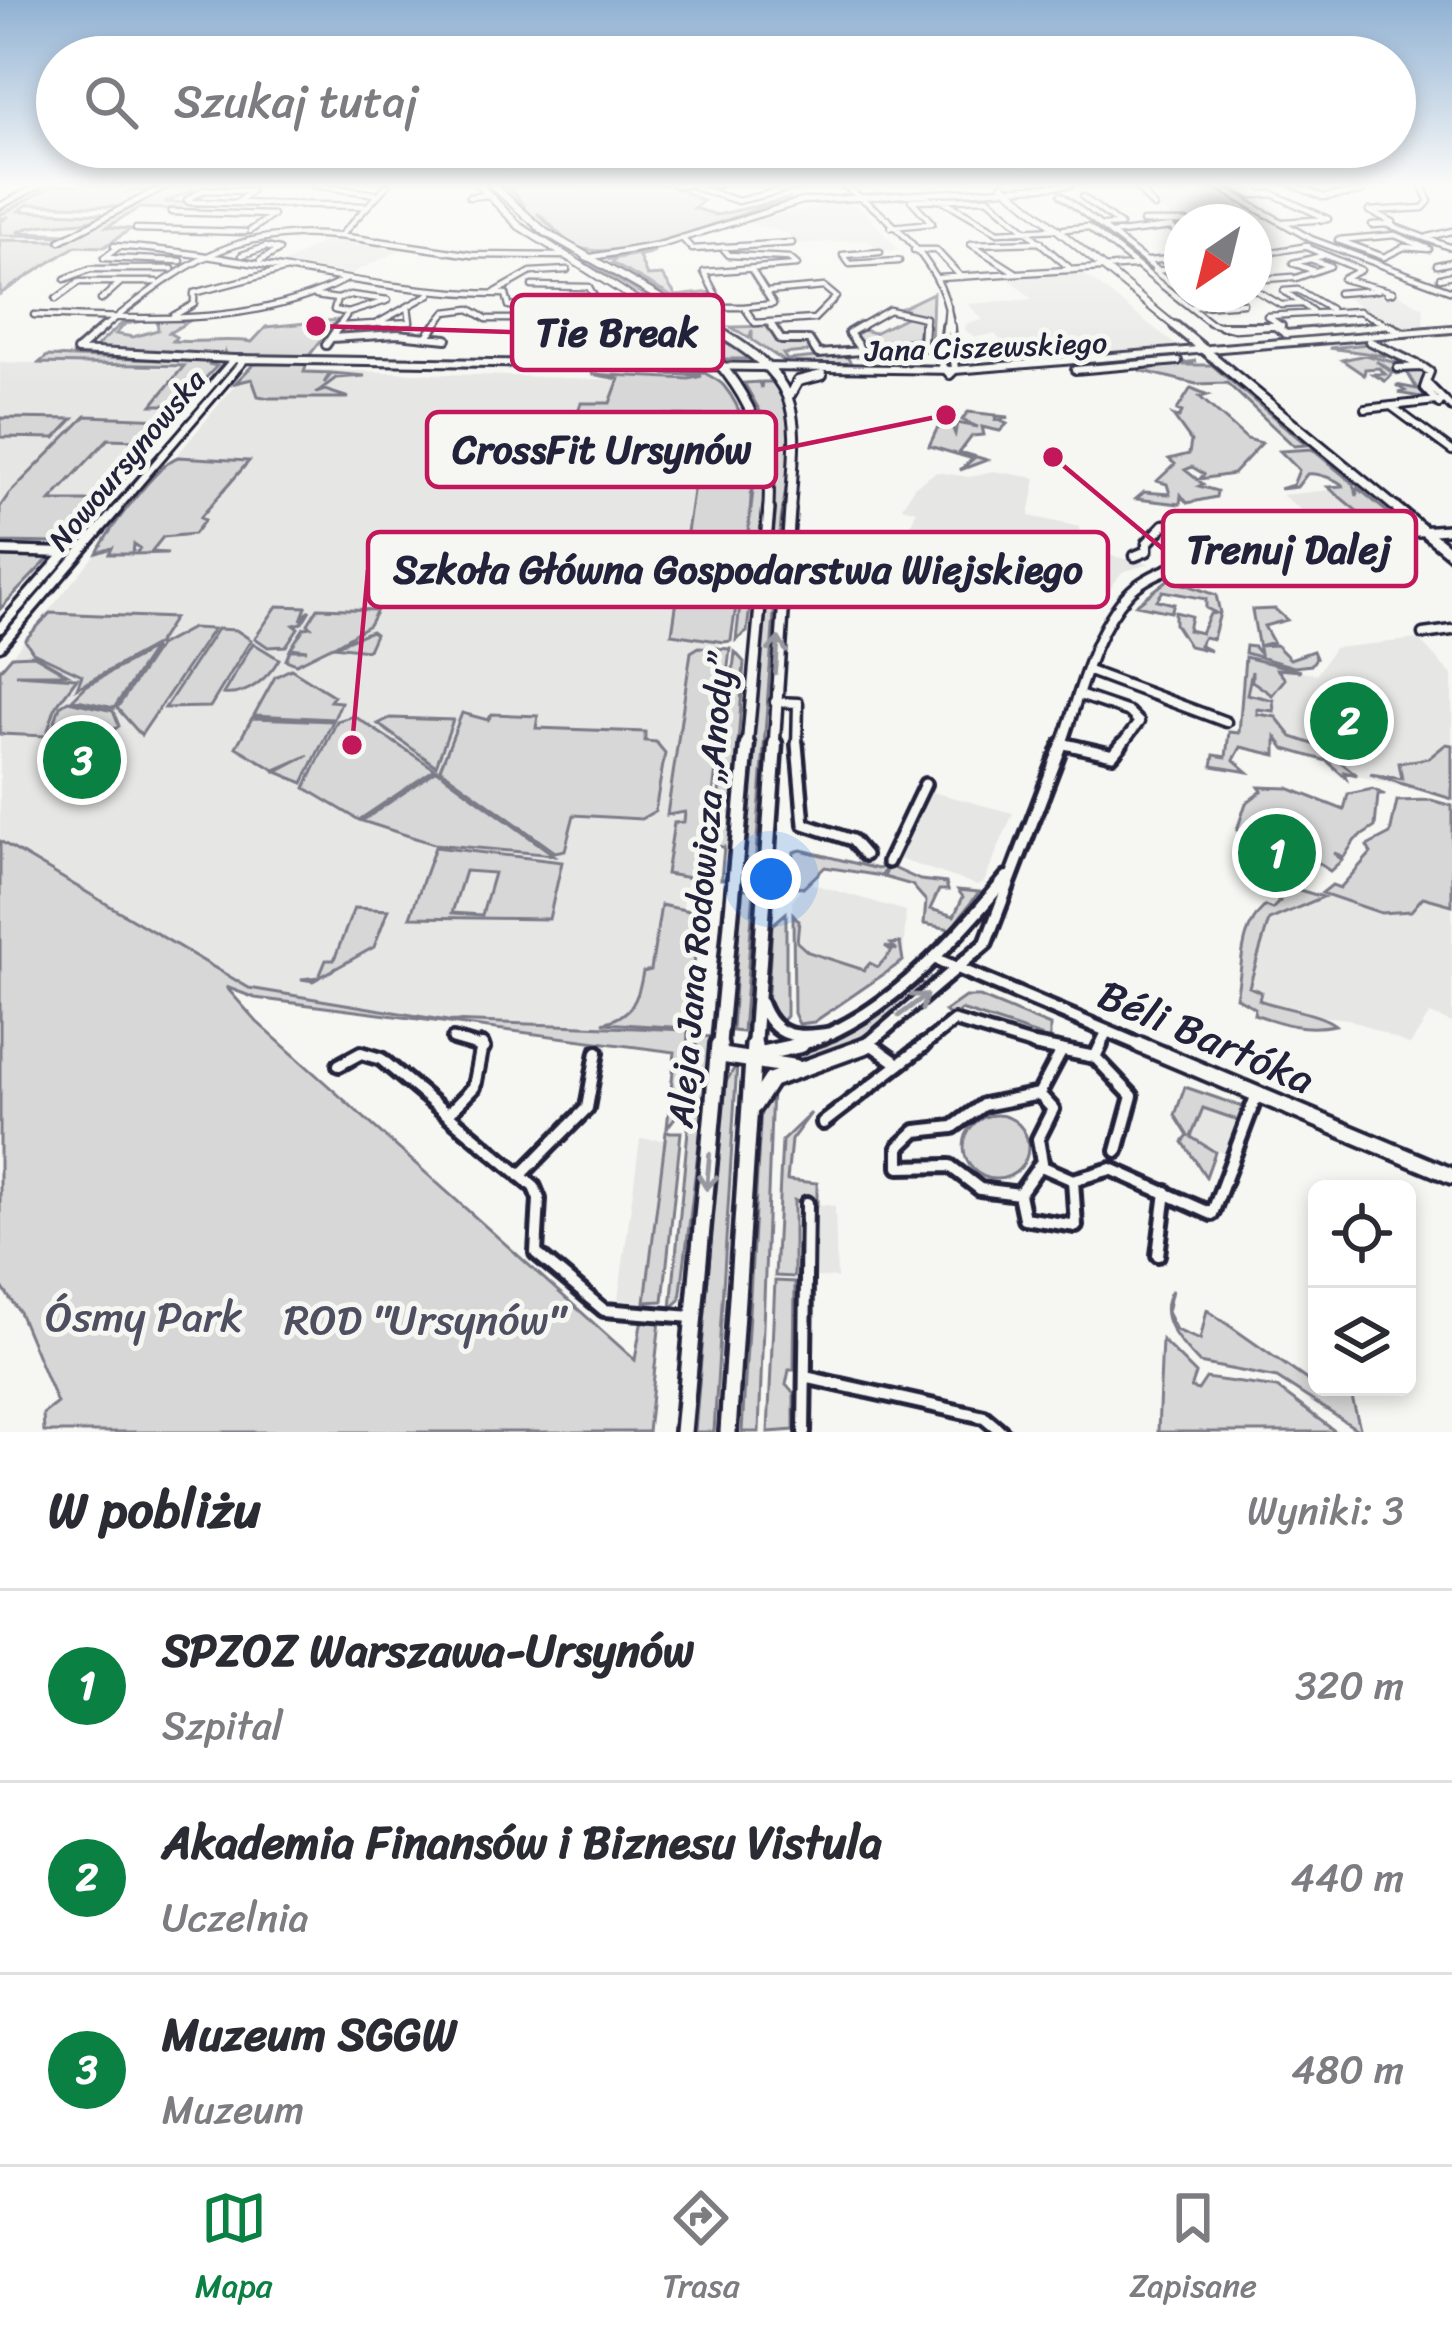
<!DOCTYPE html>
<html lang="pl">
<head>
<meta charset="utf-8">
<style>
	body { margin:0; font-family:Sriracha,sans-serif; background:#f7f7f7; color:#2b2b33 }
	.controls { position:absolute; right:36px; bottom:36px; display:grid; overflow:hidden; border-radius:18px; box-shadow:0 6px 18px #0003 }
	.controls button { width:108px; height:108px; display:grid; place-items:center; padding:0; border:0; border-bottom:3px solid #e1e1e2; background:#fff; color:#2b2b33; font:60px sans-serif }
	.compass { position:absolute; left:1164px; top:204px; width:108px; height:108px; border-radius:50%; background:#fff; box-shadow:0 6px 18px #0003; rotate:215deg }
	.you { position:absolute; left:771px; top:879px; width:42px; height:42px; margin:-30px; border:9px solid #fff; border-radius:50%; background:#1a73e8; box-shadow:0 0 0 18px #1a73e833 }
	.badge { display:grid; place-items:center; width:78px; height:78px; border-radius:50%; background:#0b8043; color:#fff; font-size:39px; font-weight:700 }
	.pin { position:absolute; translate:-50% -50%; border:6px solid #fff; box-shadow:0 3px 12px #0006 }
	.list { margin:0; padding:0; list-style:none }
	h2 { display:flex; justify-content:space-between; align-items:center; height:156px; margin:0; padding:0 48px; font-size:51px }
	h2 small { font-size:39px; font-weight:400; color:#7c7c81 }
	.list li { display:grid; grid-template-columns:78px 1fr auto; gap:36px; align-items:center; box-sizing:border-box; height:192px; padding:0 48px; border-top:3px solid #e1e1e2 }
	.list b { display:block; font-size:45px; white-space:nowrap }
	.list p { margin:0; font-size:39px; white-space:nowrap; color:#7c7c81 }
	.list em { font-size:39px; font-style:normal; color:#7c7c81 }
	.icon { flex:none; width:66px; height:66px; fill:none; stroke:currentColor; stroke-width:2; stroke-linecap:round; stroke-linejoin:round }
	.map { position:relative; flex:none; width:1452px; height:1432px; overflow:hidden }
	.search { position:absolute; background:#fff; box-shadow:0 6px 18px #0003; left:36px; right:36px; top:36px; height:132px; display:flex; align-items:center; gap:30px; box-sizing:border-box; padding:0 42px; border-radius:66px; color:#7c7c81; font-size:45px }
	.sheet { height:732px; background:#fff }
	nav { display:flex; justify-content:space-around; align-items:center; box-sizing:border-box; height:168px; border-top:3px solid #e1e1e2; background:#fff; font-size:33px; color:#7c7c81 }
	nav a { display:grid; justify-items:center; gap:6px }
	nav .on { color:#0b8043 }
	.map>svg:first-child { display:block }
	.built { fill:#e6e6e4 }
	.green { fill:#d7d7d7; stroke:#7c7c89; stroke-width:3; fill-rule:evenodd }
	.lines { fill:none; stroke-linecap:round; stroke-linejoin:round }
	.stream { stroke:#757583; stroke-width:3 }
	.minor-far4-casing { stroke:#22223b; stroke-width:9 }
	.minor-far3-casing { stroke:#22223b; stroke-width:12 }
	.minor-far2-casing { stroke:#22223b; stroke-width:15 }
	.minor-far1-casing { stroke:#22223b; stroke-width:18 }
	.minor-casing { stroke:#22223b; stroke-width:20 }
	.tertiary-far4-casing { stroke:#22223b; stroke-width:9 }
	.tertiary-far3-casing { stroke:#22223b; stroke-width:12 }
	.tertiary-far2-casing { stroke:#22223b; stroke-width:15 }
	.tertiary-far1-casing { stroke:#22223b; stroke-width:20 }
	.tertiary-casing { stroke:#22223b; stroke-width:22 }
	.secondary-far4-casing { stroke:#22223b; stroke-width:10 }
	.secondary-far3-casing { stroke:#22223b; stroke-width:14 }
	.secondary-far2-casing { stroke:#22223b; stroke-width:16 }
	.secondary-far1-casing { stroke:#22223b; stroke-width:21 }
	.secondary-casing { stroke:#22223b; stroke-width:24 }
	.minor-far4 { stroke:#f6f6f2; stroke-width:4.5 }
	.minor-far3 { stroke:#f6f6f2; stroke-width:6 }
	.minor-far2 { stroke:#f6f6f2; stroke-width:8 }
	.minor-far1 { stroke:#f6f6f2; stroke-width:9 }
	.minor { stroke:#f6f6f2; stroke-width:10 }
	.tertiary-far4 { stroke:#f6f6f2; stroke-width:4.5 }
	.tertiary-far3 { stroke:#f6f6f2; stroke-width:6 }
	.tertiary-far2 { stroke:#f6f6f2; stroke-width:8 }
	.tertiary-far1 { stroke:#f6f6f2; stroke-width:10 }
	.tertiary { stroke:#f6f6f2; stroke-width:14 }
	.secondary-far4 { stroke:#f6f6f2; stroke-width:6 }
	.secondary-far3 { stroke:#f6f6f2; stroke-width:8 }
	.secondary-far2 { stroke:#f6f6f2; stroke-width:9 }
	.secondary-far1 { stroke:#f6f6f2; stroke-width:12 }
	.secondary { stroke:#f6f6f2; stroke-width:15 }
	.oneway { stroke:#9797a0 }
	.labels { text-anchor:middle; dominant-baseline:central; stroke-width:10; stroke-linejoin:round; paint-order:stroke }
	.far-street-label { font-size:30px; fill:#22223b; stroke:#f6f6f2 }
	.street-label { font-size:36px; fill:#22223b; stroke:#f6f6f2 }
	.near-street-label { font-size:42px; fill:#22223b; stroke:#f6f6f2 }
	.near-park-label { font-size:42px; fill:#4f4f62; stroke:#f6f6f2 }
	.leader { fill:none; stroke:#c2185b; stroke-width:4.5 }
	.callout-dot { fill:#c2185b; stroke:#f6f6f2; stroke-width:4.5 }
	.callout { fill:#f6f6f2; stroke:#c2185b; stroke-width:4.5 }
	.callout-label { font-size:39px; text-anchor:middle; font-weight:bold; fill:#22223b }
</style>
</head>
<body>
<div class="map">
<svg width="1452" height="1432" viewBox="0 0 1452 1432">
	<rect width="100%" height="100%" fill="#f6f6f2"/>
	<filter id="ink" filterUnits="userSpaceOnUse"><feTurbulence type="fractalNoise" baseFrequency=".00833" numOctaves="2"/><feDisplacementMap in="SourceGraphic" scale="24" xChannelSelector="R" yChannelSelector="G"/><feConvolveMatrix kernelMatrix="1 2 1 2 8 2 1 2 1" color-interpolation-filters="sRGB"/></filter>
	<g filter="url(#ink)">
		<!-- built -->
		<path class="built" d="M 1154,185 L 1204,185 L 1263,222 L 1171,217 L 1154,205 L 1155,200 L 1173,198 Z
			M 839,202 L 859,206 L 899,250 L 882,251 L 866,240 L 795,244 L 788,234 L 744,222 Z
			M 327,239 L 335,239 L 401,250 L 350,274 L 284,264 Z
			M 1080,271 L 1179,347 L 1018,361 L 995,334 L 975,337 L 965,330 L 966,324 L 983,320 L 968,304 L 1032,299 L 1007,277 Z
			M 1392,290 L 1424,308 L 1423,325 L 1398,328 L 1342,295 Z
			M 0,362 L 213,370 L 51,551 L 45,551 L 41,557 L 49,558 L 0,609 Z
			M 266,368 L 717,383 L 738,433 L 739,505 L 663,1050 L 255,998 L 0,852 L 0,670 L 244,374 Z
			M 993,471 L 1036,478 L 1029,516 L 1080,527 L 1079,535 L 1066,533 L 1059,549 L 1046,548 L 1043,554 L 1008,554 L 1003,562 L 906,538 L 916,511 L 902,507 L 914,487 L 936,472 L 969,477 Z
			M 1330,490 L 1338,494 L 1372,523 L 1328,531 L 1282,495 Z
			M 1080,549 L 1150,564 L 1122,572 L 1100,603 L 1015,581 L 1039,560 L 1077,558 Z
			M 1418,639 L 1452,675 L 1452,799 L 1346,773 L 1318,746 L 1248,730 L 1243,713 L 1253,664 L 1317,674 L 1334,648 Z
			M 928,791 L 1013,813 L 984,882 L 977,885 L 896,858 Z
			M 806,882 L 906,911 L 903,961 L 878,978 L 795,950 L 792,901 Z
			M 1326,895 L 1381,913 L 1423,897 L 1452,905 L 1452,1023 L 1430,1014 L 1410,1045 L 1349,1019 L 1297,1014 L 1259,1000 L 1249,988 L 1269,920 Z
			M 1204,1107 L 1238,1120 L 1224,1154 L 1191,1137 Z
			M 640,1139 L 665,1140 L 645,1302 L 618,1300 Z
			M 817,1204 L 835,1206 L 837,1278 L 814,1277 Z"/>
		<!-- green -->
		<path class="green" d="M 44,185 L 166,185 L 136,186 L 128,192 L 192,185 L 193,190 L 165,202 L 202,203 L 194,210 L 139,208 L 107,227 L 131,229 L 104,247 L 76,246 L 0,294 L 0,240 L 62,241 L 120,207 L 28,204 L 19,211 L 107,214 C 79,229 46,219 17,232 L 70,234 L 66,236 L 0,235 L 0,222 L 9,216 L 0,220 L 0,209 Z
			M 505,185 L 525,207 L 508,185 L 672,185 L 703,201 L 694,208 L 717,215 L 791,198 C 740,212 628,263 580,248 C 563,243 552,223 537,213 L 562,238 L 537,225 L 496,187 Z
			M 655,251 L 639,257 L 647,276 L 662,275 L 676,296 L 712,292 L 719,306 L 703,311 L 704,318 L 722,329 L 600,261 L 696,310 L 612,263 L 617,258 L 607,260 Z
			M 586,262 L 755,359 L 723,359 L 691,331 L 581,263 Z
			M 933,293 L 931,344 L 925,342 L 923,319 L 921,337 L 862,344 L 851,334 L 859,329 L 874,333 L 906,317 L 907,310 L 900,309 Z
			M 128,318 L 150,320 L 125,324 L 116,334 L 133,337 L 158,330 L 157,320 L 191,320 L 169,333 L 176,337 L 173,341 C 200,343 226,338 252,342 L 266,327 L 337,320 L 308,357 L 227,355 L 225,351 L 223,355 L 99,352 L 98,345 Z
			M 769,326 L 778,342 L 806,341 L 814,351 L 783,354 L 787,360 L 845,354 L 853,366 L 936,367 L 793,367 L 752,340 L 752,330 L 749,338 L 731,327 Z
			M 1368,344 C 1390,354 1410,355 1427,374 L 1420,389 L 1432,399 L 1398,393 L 1405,391 L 1396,385 L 1417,389 L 1407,372 L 1397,374 L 1376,361 L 1393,373 L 1385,381 L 1373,374 L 1385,374 L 1379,368 L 1365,369 L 1364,375 L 1342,360 L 1365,355 L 1401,364 L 1394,357 L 1329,348 Z
			M 47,356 L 216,362 L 208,364 L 217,366 L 180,405 L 152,405 L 184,366 L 39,363 Z
			M 1196,361 L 1183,365 L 1212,365 L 1307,445 L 1294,446 L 1227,383 L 1196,384 L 1139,370 Z
			M 297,363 L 307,364 L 304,372 L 330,373 L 324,383 L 332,373 L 365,376 L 336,378 L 316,393 L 325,390 L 349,398 L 269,398 L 258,396 L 252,379 L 235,383 L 254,364 Z
			M 705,373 C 707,375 719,380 724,386 C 776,449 740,563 731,641 L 724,642 L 672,634 L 696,471 L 738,470 L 738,433 L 729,416 L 655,415 L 649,437 L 570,433 L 581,403 L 610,403 L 619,379 L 591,374 L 689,379 L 702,376 L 664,374 Z
			M 759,382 L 761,388 L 762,382 L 776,382 L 789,410 L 792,446 L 781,522 L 754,879 L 741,879 L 775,485 L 766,422 L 744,383 Z
			M 1191,388 L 1208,395 L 1200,397 L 1247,439 L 1262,443 L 1233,474 L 1200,479 L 1204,474 L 1192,467 L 1185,470 L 1203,484 L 1199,486 L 1217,491 L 1216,497 L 1187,503 L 1181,495 L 1180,504 L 1136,499 L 1144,492 L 1170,494 L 1167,484 L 1157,481 L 1175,464 L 1169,459 L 1189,454 L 1191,441 L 1173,416 L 1179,418 L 1182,412 L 1177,410 Z
			M 750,412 C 780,481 754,560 747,632 L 736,640 L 756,464 L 744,413 Z
			M 968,412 L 996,415 L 995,421 L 998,416 L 1009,417 L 999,420 L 1007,424 L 1000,431 L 982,427 L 984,435 L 972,436 L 960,452 L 987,460 L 960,470 L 973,459 L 929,446 L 937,429 L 952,427 L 955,434 L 957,423 L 978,427 L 962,420 Z
			M 86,416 L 169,419 L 139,440 L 108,439 L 50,501 L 96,501 L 58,543 L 0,542 L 0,507 L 9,494 Z
			M 0,418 L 1,418 L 73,419 L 55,438 L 0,437 Z
			M 1312,449 L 1354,484 L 1357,496 L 1358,488 L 1403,525 L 1401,530 L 1352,535 L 1336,529 L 1370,527 L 1370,522 L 1328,487 L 1343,486 C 1339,480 1316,472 1307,474 L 1297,487 L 1280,489 L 1293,485 L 1299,470 L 1280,451 Z
			M 178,457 L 249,461 L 200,518 L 205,520 L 194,534 L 163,537 L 151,552 L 168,553 L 136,554 L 140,548 L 134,544 L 133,554 L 109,554 L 112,548 L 97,553 C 107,533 157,464 178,457 Z
			M 0,553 L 49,558 L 0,609 Z
			M 1169,579 L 1216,595 L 1220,613 L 1213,639 L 1204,637 L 1199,645 L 1211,651 L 1189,646 L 1175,624 L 1175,612 L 1191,616 L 1188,630 L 1201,633 L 1210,614 L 1216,613 L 1206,608 L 1206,599 L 1163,591 L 1157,600 L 1174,604 L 1171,612 L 1136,605 Z
			M 277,606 L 306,607 L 301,620 L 310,610 L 302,623 L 294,625 L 298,628 L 286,646 L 268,647 L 255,638 Z
			M 318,608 L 377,610 L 369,625 L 334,646 L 371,631 L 375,634 L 368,650 L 333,646 L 296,664 L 286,660 L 290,650 L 307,650 L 291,648 L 304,628 L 311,627 L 308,624 Z
			M 1275,609 L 1287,620 L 1264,626 L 1273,642 L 1258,646 L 1276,645 L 1290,659 L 1313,651 L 1316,658 L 1311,665 L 1294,667 L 1245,653 L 1246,646 L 1254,647 L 1260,654 L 1252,610 Z
			M 50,613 L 174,618 L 157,644 L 77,688 L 82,675 L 33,652 L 25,640 Z
			M 192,628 L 213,629 L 141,735 L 117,708 L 159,646 Z
			M 217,629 L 236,630 L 251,640 L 210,707 L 165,708 Z
			M 253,643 L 279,659 C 268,678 247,697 223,694 Z
			M 699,647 L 730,649 L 703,880 L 666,874 L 674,823 L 684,822 L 685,812 L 667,815 L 691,652 Z
			M 154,648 L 114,708 L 73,699 L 86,686 Z
			M 735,652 L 744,662 L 728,879 L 721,879 L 724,847 L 713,846 Z
			M 34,655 L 67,674 L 16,674 L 77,678 L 56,706 L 46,736 L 0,734 L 0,670 L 12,656 Z
			M 1245,657 L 1301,671 L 1277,669 L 1285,679 L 1272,695 L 1252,681 L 1252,671 L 1247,694 L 1273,700 L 1274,711 L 1257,709 L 1257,714 L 1276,717 L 1292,737 L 1322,747 L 1357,775 L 1344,772 L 1346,778 L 1327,761 L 1285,749 L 1276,737 L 1276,755 L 1241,747 L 1234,760 L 1248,772 L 1212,766 L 1214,755 L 1226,757 L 1229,732 L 1239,733 Z
			M 291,669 L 334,696 L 330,701 L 341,702 L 334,719 L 254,715 L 275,677 Z
			M 68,701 L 113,711 L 119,726 L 101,739 L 50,737 L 60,706 Z
			M 462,713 L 488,720 L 492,714 L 538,716 L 536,728 L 645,732 L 645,741 L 656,742 L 665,753 L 655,811 L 641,819 L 574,815 L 565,850 L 555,852 L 440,769 Z
			M 354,716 L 435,769 L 359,820 L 305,788 L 337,721 Z
			M 252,718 L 333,721 L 303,783 L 277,772 L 309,755 L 275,770 L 236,747 Z
			M 390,718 L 453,720 L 436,766 L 378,724 Z
			M 1446,744 L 1452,745 L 1452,799 L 1370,774 L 1402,779 L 1399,763 L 1429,758 Z
			M 437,770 L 554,855 L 434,844 L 362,821 Z
			M 1259,787 L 1288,788 L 1344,810 L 1348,794 L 1373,789 L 1385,795 L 1378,795 L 1375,827 L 1355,840 L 1344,857 L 1334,853 L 1342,860 L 1330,871 L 1296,848 L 1237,830 L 1246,803 L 1262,791 Z
			M 1431,800 L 1452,806 L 1452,905 L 1423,897 L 1411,911 L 1381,913 L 1322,893 L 1332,885 L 1340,888 L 1371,853 L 1367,846 L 1390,834 L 1397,801 Z
			M 0,841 L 249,988 L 448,1021 L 688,1030 L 684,1106 L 667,1128 L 675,1052 L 255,998 L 226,987 L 257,1022 L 635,1360 L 642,1318 L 660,1320 L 648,1432 L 44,1432 L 43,1414 L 57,1403 L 19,1312 L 0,1284 Z
			M 435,847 L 562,862 L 549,919 L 410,917 ZM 465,871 L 494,873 L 482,915 L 452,913 Z
			M 801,850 L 878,869 L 887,866 L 882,876 L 825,867 L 803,888 L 792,885 L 794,852 Z
			M 889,866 L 920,880 L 946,883 L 948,890 L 939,890 L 930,909 L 954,916 L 963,897 L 958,890 L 979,892 L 951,929 L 924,924 L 926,901 L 912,885 L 884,877 Z
			M 1289,887 L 1323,897 L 1269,920 L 1249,987 L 1261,992 L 1259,1000 C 1280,1008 1321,1013 1335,1025 C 1304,1031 1283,1024 1254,1014 L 1255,1008 L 1236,997 C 1244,963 1238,932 1265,906 L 1272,909 L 1280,901 L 1275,897 Z
			M 741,889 L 754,889 L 743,1032 L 732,1031 Z
			M 661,905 L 699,913 L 688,1028 L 603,1023 C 632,1016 638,1000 643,972 L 651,970 Z
			M 354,908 L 388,910 L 374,947 L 313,981 L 301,979 L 319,977 L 326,960 L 334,960 Z
			M 786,913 L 786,1016 L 777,1027 L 767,1008 L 772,925 Z
			M 793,914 L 799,921 L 797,942 L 808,952 L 864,970 L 870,963 L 878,967 L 892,951 L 885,946 L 897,950 L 891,944 L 900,943 L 903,961 L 814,1022 L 799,1024 L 794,1013 Z
			M 916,979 L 927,987 C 876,1026 843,1064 774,1061 L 775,1056 L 826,1045 Z
			M 965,997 L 980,997 L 1050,1026 L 1050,1048 L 1040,1042 L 1041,1036 L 961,1010 L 952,1017 L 945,1011 Z
			M 697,1036 L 712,1037 L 680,1300 L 671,1308 Z
			M 737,1064 L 714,1432 L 695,1432 L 724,1085 Z
			M 1185,1087 L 1243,1107 L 1238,1120 L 1203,1108 L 1191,1137 L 1215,1152 L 1206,1177 L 1183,1142 L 1188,1136 L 1175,1115 Z
			M 772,1088 L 759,1432 L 742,1432 L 761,1107 Z
			M 811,1113 L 791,1140 L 787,1180 L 817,1183 L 817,1204 L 794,1200 L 794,1277 L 775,1276 L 782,1141 Z
			M964 1147a32 32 0 1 1 64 0a32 32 0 1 1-64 0Z
			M 666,1132 L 681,1132 L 663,1301 L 645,1302 Z
			M 775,1281 L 795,1282 L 794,1370 L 789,1370 L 786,1385 L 794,1393 L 794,1430 L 768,1432 Z
			M 1172,1290 L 1167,1312 L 1176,1330 L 1200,1340 L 1207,1310 L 1317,1387 L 1351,1394 L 1361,1432 L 1277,1378 L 1199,1363 C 1180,1343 1155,1317 1172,1290 Z
			M 1162,1340 L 1196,1374 L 1191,1388 L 1198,1390 L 1206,1378 L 1277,1388 L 1336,1432 L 1158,1432 Z"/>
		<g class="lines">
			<!-- stream -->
			<path class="stream" d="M 0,215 L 54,185"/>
			<defs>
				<path id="minor-far4" d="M 313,185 L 376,194
					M 675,185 L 718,185
					M 843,185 C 892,219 947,266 951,329
					M 1135,185 L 1154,207
					M 1216,185 L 1266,214
					M 1235,185 L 1251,195
					M 1244,185 L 1260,194
					M 1293,185 L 1323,197 L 1361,192 L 1347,185
					M 697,188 L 738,201 L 804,185
					M 1061,195 L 1157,270
					M 1253,195 L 1273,194 L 1328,219 L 1283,222
					M 469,197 L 487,195
					M 1083,197 L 1120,225 L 1101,226
					M 941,199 L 998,232 L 1058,229
					M 187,200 L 204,190 L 251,191 L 237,203
					M 911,200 L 988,198 L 1072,270
					M 189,202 L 368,206
					M 0,206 L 40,185
					M 171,212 L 273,215 L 250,231
					M 1267,214 L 1311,239 L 1411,276
					M 1143,222 L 1187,222
					M 1387,224 L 1393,222 L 1369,211 L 1423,208 L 1429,201 L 1421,185
					M 1372,225 L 1387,224 L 1452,248
					M 891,227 L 932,223 L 912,201
					M 136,229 L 245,232
					M 1064,229 L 1088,227 L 1210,323 L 1234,329
					M 1111,234 L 1171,227 L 1182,237
					M 341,235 L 387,185
					M 1395,235 L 1429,249 L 1404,247 L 1384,257 L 1338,240 Z
					M 1428,237 L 1452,231
					M 682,238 L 692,249 L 792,243
					M 60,241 L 167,185
					M 378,241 L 472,255 L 566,256
					M 971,244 L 1041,242
					M 971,244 L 1015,272
					M 114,246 C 246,254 373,294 506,294 L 509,306 L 530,308 L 533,319 L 542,319 L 537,329
					M 1304,246 L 1361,270 L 1343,279 L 1393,292 L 1387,293
					M 722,247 L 729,255 L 789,258 L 797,265 L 704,272 L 722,307 L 744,307
					M 117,248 L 104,258 L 181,261
					M 914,250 L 936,250 L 961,277
					M 880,252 L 843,255 L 850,264 L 899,261
					M 242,255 L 266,247 L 279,250 L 260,261
					M 1254,255 L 1308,246
					M 1254,259 L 1267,266
					M 1310,259 L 1293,263 L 1315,271
					M 1148,261 L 1182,258
					M 1437,265 L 1452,262
					M 1182,268 L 1154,271 L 1182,292
					M 751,269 L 773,304 L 744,307 L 755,323 L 814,319 L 836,297 L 824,287 L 766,292
					M 1411,276 L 1452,291
					M 939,278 L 1134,266
					M 1296,278 L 1330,266 L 1310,259 L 1325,255
					M 1440,278 L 1452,275
					M 65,279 L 90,269 L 172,269
					M 1254,280 L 1292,277
					M 532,286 L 589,287 L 606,318 L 542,319
					M 1254,289 L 1281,305 L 1301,304
					M 496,292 L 531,272 L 567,270
					M 1338,293 L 1378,290
					M 1212,294 L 1227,294
					M 1186,295 L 1204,294
					M 316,296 L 337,299 L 334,310 L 348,313 L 337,329
					M 56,299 L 79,282 L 156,282
					M 337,299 L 350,295 L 388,300
					M 101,300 L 120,283
					M 1190,307 L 1243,303
					M 1312,311 L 1284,291 L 1298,290 L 1330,309
					M 348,313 L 386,301
					M 34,315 C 138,318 250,329 345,280
					M 173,316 L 194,304 L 194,293 L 287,269
					M 770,323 L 774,329
					M 380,324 L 410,322 L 408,306
					M 1280,325 L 1267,316 L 1359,311 L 1396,329
					M 340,326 L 376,324 L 430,294
					M 1275,326 L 1279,329
					M 102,329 C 201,249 250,219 381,242
					M 432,329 L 446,312 L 470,309 L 487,319 L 533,319
					M 856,329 L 889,310 L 925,318 L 924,329
					M 946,329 L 948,307
					M 1235,329 L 1281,326
					M 1344,329 L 1389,325"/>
				<path id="minor-far3" d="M 105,326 L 77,351 L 234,359
					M 772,326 L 781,340 L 809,340 L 818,354 L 948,345
					M 946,326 L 942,366 L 950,375 L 955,370 L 951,326
					M 1222,326 L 1281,326
					M 1275,326 L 1286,334 L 1378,326
					M 1390,326 L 1404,333
					M 426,337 L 435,326
					M 331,338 L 398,334 L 447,339
					M 1369,341 L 1423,367
					M 923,344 L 924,326
					M 326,345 L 339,326
					M 861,350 L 849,333 L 861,326
					M 520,365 L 539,326
					M 1423,367 L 1430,372 L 1426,382 L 1452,408
					M 1398,368 L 1422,367
					M 1426,382 L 1424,388 L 1439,404
					M 1391,406 L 1452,451
					M 1365,409 L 1445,400"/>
				<path id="minor-far2" d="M 0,551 L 65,553
					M 1135,556 L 1147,551 L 1147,543 L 1164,525 L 1264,519 L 1298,546
					M 1423,634 L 1452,630
					M 1089,671 L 1226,722
					M 1079,695 L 1129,712 L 1139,722 L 1120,747
					M 775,702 L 798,703 L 797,747
					M 1062,743 L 1077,747"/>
				<path id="minor-far1" d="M 797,744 L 804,824 L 852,840 L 865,855
					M 1065,744 L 1113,755 L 1122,744
					M 888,862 L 925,784
					M 453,1039 L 484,1048
					M 870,1043 L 876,1048
					M 920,1048 L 954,1021 L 1044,1048
					M 1099,1048 L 1107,1031"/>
				<path id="minor" d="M 872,1045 L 897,1063
					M 1034,1045 L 1095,1057 L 1101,1045
					M 1060,1054 L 1039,1094 L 1053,1109 L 1038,1139 L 1042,1162 L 1019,1194 L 1024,1218 L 1076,1226 L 1073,1180 L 1111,1169 L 1212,1214 L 1257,1094
					M 1095,1057 L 1132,1096 L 1117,1151
					M 339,1065 L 361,1053 L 381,1059 L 534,1187 L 539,1199 L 536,1253 L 604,1310 L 692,1317
					M 448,1114 L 474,1087 L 482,1045
					M 823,1123 L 924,1045
					M 1041,1166 L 1073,1180
					M 520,1176 L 587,1108 L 597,1052
					M 1019,1194 L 980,1189 L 950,1166 L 899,1167 L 899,1147 L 916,1131 L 953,1127 L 983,1105 L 1039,1094
					M 1158,1255 L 1166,1192
					M 805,1377 L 984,1417 L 1002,1432
					M 804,1432 L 807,1203"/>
				<path id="tertiary-far4" d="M 586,258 L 660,245 L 802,201 L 1071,185"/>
				<path id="tertiary-far3" d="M 1075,370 L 1178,361
					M 101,512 L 234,359 L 955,370 L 1452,329
					M 114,512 L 245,359"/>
				<path id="tertiary-far2" d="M 0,628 L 104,509
					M 0,646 L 117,509
					M 1061,747 C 1079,698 1092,633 1128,594 C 1179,539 1376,536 1452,529"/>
				<path id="tertiary-far1" d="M 936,959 L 1147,1048
					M 761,1003 C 774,1039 798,1039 832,1033
					M 787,1048 C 877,1028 950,945 1007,877
					M 863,1048 L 986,943 L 1062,744"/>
				<path id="tertiary" d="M 1140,1045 L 1452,1176
					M 718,1055 L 795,1067
					M 754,1055 L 801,1045
					M 754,1106 L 771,1080 L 868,1045"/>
				<path id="secondary-far4" d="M 479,185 L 519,226 L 682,329
					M 492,185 L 545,232 L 714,329
					M 1003,185 L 1178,329"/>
				<path id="secondary-far3" d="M 678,326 C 738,369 775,436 768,512
					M 709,326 C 807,382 797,409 790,512
					M 1175,326 L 1401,512
					M 665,366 L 696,362 L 708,351
					M 790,395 L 798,381 L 822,375"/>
				<path id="secondary-far2" d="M 1397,509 L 1452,554
					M 747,747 L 769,509
					M 774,747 L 790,509"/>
				<path id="secondary-far1" d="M 719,1048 L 747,744
					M 754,1048 L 775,744"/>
				<path id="secondary" d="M 683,1432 L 719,1045
					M 728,1432 L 754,1045"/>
			</defs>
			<!-- minor-far4 casing -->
			<use href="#minor-far4" class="minor-far4-casing"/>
			<!-- minor-far3 casing -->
			<use href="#minor-far3" class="minor-far3-casing"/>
			<!-- minor-far2 casing -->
			<use href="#minor-far2" class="minor-far2-casing"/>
			<!-- minor-far1 casing -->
			<use href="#minor-far1" class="minor-far1-casing"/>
			<!-- minor casing -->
			<use href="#minor" class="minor-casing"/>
			<!-- tertiary-far4 casing -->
			<use href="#tertiary-far4" class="tertiary-far4-casing"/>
			<!-- tertiary-far3 casing -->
			<use href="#tertiary-far3" class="tertiary-far3-casing"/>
			<!-- tertiary-far2 casing -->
			<use href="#tertiary-far2" class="tertiary-far2-casing"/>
			<!-- tertiary-far1 casing -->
			<use href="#tertiary-far1" class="tertiary-far1-casing"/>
			<!-- tertiary casing -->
			<use href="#tertiary" class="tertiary-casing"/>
			<!-- secondary-far4 casing -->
			<use href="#secondary-far4" class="secondary-far4-casing"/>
			<!-- secondary-far3 casing -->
			<use href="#secondary-far3" class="secondary-far3-casing"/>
			<!-- secondary-far2 casing -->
			<use href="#secondary-far2" class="secondary-far2-casing"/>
			<!-- secondary-far1 casing -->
			<use href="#secondary-far1" class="secondary-far1-casing"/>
			<!-- secondary casing -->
			<use href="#secondary" class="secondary-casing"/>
			<!-- minor-far4 -->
			<use href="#minor-far4" class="minor-far4"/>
			<!-- minor-far3 -->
			<use href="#minor-far3" class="minor-far3"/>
			<!-- minor-far2 -->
			<use href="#minor-far2" class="minor-far2"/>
			<!-- minor-far1 -->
			<use href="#minor-far1" class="minor-far1"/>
			<!-- minor -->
			<use href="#minor" class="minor"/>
			<!-- tertiary-far4 -->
			<use href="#tertiary-far4" class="tertiary-far4"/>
			<!-- tertiary-far3 -->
			<use href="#tertiary-far3" class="tertiary-far3"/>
			<!-- tertiary-far2 -->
			<use href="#tertiary-far2" class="tertiary-far2"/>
			<!-- tertiary-far1 -->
			<use href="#tertiary-far1" class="tertiary-far1"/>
			<!-- tertiary -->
			<use href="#tertiary" class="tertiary"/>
			<!-- secondary-far4 -->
			<use href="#secondary-far4" class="secondary-far4"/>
			<!-- secondary-far3 -->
			<use href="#secondary-far3" class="secondary-far3"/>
			<!-- secondary-far2 -->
			<use href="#secondary-far2" class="secondary-far2"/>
			<!-- secondary-far1 -->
			<use href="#secondary-far1" class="secondary-far1"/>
			<!-- secondary -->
			<use href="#secondary" class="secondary"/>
		</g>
		<!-- one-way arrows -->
		<defs><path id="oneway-shaft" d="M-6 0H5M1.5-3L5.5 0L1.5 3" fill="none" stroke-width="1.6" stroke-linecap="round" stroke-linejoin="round" transform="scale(3)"/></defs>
		<g class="oneway">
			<use href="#oneway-shaft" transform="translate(777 655) rotate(-85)"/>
			<use href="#oneway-shaft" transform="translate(913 1005) rotate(-37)"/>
			<use href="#oneway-shaft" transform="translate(708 1172) rotate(95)"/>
		</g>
	</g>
	<!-- sky -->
	<linearGradient id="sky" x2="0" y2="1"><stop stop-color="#90b1d3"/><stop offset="0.48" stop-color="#fbfbf9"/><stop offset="1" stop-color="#fbfbf9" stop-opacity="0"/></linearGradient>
	<rect width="1452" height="385" fill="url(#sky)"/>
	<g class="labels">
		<!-- far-street labels -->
		<g class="far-street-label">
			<text transform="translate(986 347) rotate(-2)">Jana Ciszewskiego</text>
			<text transform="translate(127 460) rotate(-50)">Nowoursynowska</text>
		</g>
		<!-- street labels -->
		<g class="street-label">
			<text transform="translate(701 891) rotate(-85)">Aleja Jana Rodowicza „Anody”</text>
		</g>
		<!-- near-street labels -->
		<g class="near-street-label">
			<text transform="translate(1206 1037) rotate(23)">Béli Bartóka</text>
		</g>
		<!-- near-park labels -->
		<g class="near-park-label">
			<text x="144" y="1317">Ósmy Park</text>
			<text x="425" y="1320">ROD "Ursynów"</text>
		</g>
	</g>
	<!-- callouts -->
	<path class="leader" d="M316 326L512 332M946 415L776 450M1053 457L1163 549M352 745L368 570"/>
	<g class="callout-dot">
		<circle cx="316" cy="326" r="12"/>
		<circle cx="946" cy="415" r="12"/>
		<circle cx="1053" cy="457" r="12"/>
		<circle cx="352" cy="745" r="12"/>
	</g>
	<g class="callout">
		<rect x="512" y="295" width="211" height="75" rx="12"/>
		<rect x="427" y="412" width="349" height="75" rx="12"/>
		<rect x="1163" y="511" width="253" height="75" rx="12"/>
		<rect x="368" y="532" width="740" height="75" rx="12"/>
	</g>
	<g class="callout-label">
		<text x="617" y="346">Tie Break</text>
		<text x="602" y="463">CrossFit Ursynów</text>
		<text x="1289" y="563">Trenuj Dalej</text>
		<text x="738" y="583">Szkoła Główna Gospodarstwa Wiejskiego</text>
	</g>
</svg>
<div class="controls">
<button><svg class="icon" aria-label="locate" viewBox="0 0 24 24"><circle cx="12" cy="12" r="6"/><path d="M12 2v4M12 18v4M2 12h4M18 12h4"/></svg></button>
<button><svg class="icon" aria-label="layers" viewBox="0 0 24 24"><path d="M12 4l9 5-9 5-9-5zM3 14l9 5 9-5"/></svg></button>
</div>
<svg class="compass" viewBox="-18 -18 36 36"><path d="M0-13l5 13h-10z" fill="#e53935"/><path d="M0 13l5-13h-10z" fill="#7c7c81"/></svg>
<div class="you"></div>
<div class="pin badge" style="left:1277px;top:853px">1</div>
<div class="pin badge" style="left:1349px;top:721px">2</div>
<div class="pin badge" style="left:82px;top:760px">3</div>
<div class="search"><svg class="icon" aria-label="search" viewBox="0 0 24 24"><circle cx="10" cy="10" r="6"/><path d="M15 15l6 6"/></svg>Szukaj tutaj</div>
</div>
<section class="sheet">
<h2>W pobliżu<small>Wyniki: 3</small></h2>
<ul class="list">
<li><span class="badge">1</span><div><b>SPZOZ Warszawa-Ursynów</b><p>Szpital</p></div><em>320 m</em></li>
<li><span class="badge">2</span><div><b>Akademia Finansów i Biznesu Vistula</b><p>Uczelnia</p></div><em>440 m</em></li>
<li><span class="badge">3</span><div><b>Muzeum SGGW</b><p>Muzeum</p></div><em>480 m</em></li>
</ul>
</section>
<nav>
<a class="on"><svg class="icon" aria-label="map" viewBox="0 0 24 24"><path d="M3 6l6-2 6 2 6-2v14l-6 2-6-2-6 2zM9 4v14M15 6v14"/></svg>Mapa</a>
<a><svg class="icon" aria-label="directions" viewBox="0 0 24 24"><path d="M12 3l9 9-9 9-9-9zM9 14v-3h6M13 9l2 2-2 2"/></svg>Trasa</a>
<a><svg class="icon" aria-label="saved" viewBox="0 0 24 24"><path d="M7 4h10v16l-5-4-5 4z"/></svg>Zapisane</a>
</nav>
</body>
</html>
